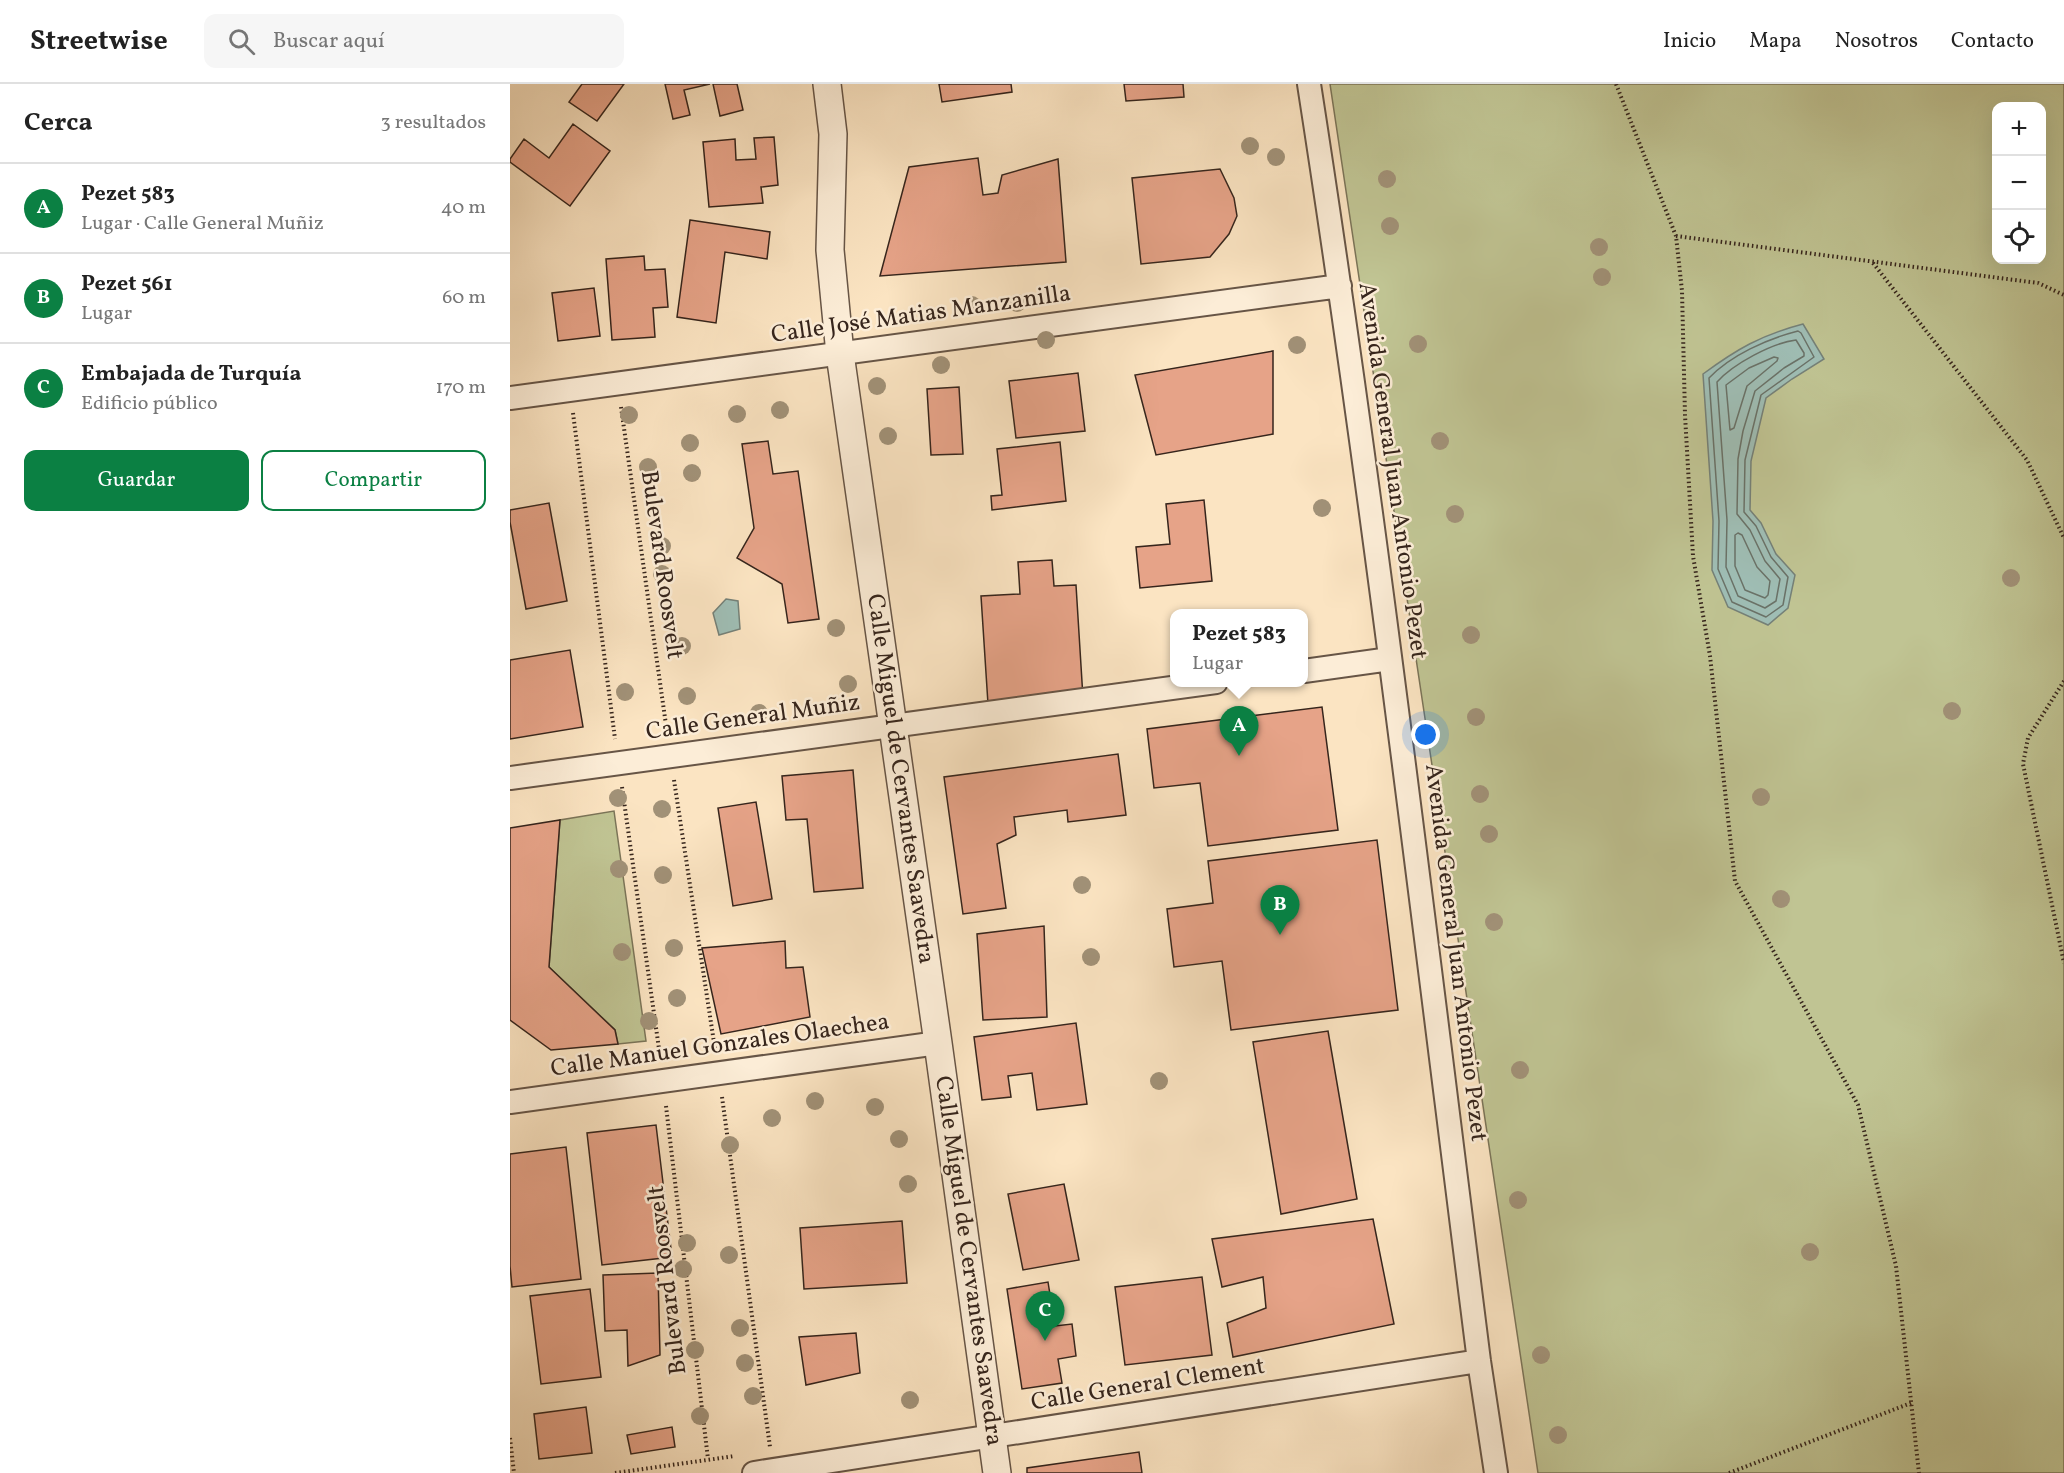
<!DOCTYPE html>
<html lang="es">
<head>
<meta charset="utf-8">
<style>
	body { margin:0; font-family:Vollkorn,serif; background:#f6f6f6; color:#222 }
	.controls { position:absolute; right:18px; top:18px; display:grid; overflow:hidden; border-radius:12px; box-shadow:0 6px 24px #0002 }
	.controls button { width:54px; height:54px; display:grid; place-items:center; padding:0; border:0; border-bottom:2px solid #e0e0e0; background:#fff; color:#222; font:30px sans-serif }
	.you { position:absolute; left:916px; top:651px; width:21px; height:21px; margin:-15px; border:4px solid #fff; border-radius:50%; background:#1a73e8; box-shadow:0 0 0 9px #1a73e833 }
	.badge { display:grid; place-items:center; width:39px; height:39px; border-radius:50%; background:#0b8043; color:#fff; font-size:20px; font-weight:700 }
	.pin { position:absolute; translate:-50% -50px; filter:drop-shadow(0 2px 3px #0008) }
	.pin::after { content:''; position:absolute; top:32px; width:21px; height:18px; background:inherit; clip-path:polygon(0 0,100% 0,50% 100%) }
	.popup { position:absolute; left:660px; top:525px; width:138px; height:78px; box-sizing:border-box; display:grid; place-content:center; border-radius:12px; background:#fff; filter:drop-shadow(0 2px 4px #0005); font-size:20px; white-space:nowrap; color:#767676 }
	.popup b { font-size:22px; color:#222 }
	.popup::after { content:''; position:absolute; left:50%; top:100%; margin-left:-12px; border:12px solid transparent; border-top-color:#fff }
	.list { margin:0; padding:0; list-style:none }
	h2 { display:flex; justify-content:space-between; align-items:center; height:78px; margin:0; padding:0 24px; font-size:26px }
	h2 small { font-size:20px; font-weight:400; color:#767676 }
	.list li { display:grid; grid-template-columns:39px 1fr auto; gap:18px; align-items:center; box-sizing:border-box; height:90px; padding:0 24px; border-top:2px solid #e0e0e0 }
	.list b { display:block; font-size:22px; white-space:nowrap }
	.list p { margin:0; font-size:20px; white-space:nowrap; color:#767676 }
	.list em { font-size:20px; font-style:normal; color:#767676 }
	.actions { display:flex; gap:12px; padding:18px 24px }
	.actions a { flex:1; padding:14px 0; border:2px solid #0b8043; border-radius:12px; text-align:center; font-size:21px; color:#0b8043 }
	.actions .main { background:#0b8043; color:#fff }
	.icon { flex:none; width:33px; height:33px; fill:none; stroke:currentColor; stroke-width:2; stroke-linecap:round; stroke-linejoin:round }
	.map { position:relative; flex:none; width:1554px; height:1389px; overflow:hidden }
	header { display:flex; align-items:center; gap:36px; box-sizing:border-box; height:84px; padding:0 30px; background:#fff; border-bottom:2px solid #e0e0e0 }
	header strong { font-size:28px }
	nav { display:flex; gap:33px; margin-inline-start:auto; font-size:21px }
	.search { width:420px; height:54px; background:#f6f6f6; display:flex; align-items:center; gap:15px; box-sizing:border-box; padding:0 21px; border-radius:12px; color:#767676; font-size:22px }
	main { display:flex }
	aside { flex:1; background:#fff }
	.map>svg:first-child { display:block }
	.green { fill:#c0c493; stroke:#7b7458; stroke-width:1.5; fill-rule:evenodd }
	.water { fill:#9fbeb5; stroke:#758178; stroke-width:1.5 }
	.lines { fill:none; stroke-linecap:round; stroke-linejoin:round }
	.shore { stroke:#6a7268; stroke-width:1.5 }
	.building { fill:#e6a388; stroke:#36251c; stroke-width:1.5 }
	.minor-casing { stroke:#675546; stroke-width:26 }
	.tertiary-casing { stroke:#675546; stroke-width:30 }
	.path { stroke:#36251c; stroke-width:4; stroke-dasharray:1.5 3; stroke-linecap:butt }
	.minor { stroke:#fcedd7; stroke-width:22 }
	.tertiary { stroke:#fcedd7; stroke-width:27 }
	.tree { fill:#a19177 }
	.labels { text-anchor:middle; dominant-baseline:central; stroke-width:5; stroke-linejoin:round; paint-order:stroke }
	.street-label { font-size:24px; fill:#36251c; stroke:#fcedd7 }
</style>
</head>
<body>
<header>
<strong>Streetwise</strong>
<div class="search"><svg class="icon" aria-label="search" viewBox="0 0 24 24"><circle cx="10" cy="10" r="6"/><path d="M15 15l6 6"/></svg>Buscar aquí</div>
<nav><a>Inicio</a><a>Mapa</a><a>Nosotros</a><a>Contacto</a></nav>
</header>
<main>
<aside>
<h2>Cerca<small>3 resultados</small></h2>
<ul class="list">
<li><span class="badge">A</span><div><b>Pezet 583</b><p>Lugar · Calle General Muñiz</p></div><em>40 m</em></li>
<li><span class="badge">B</span><div><b>Pezet 561</b><p>Lugar</p></div><em>60 m</em></li>
<li><span class="badge">C</span><div><b>Embajada de Turquía</b><p>Edificio público</p></div><em>170 m</em></li>
</ul>
<div class="actions"><a class="main">Guardar</a><a>Compartir</a></div>
</aside>
<div class="map">
<svg width="1554" height="1389" viewBox="0 0 1554 1389">
	<rect width="100%" height="100%" fill="#fbe4c2"/>
	<filter id="stains"><feTurbulence type="fractalNoise" baseFrequency=".00333" numOctaves="4"/><feColorMatrix values="0 0 0 0 .2 0 0 0 0 .09 0 0 0 0 .02 0 0 0 .5 -.17"/></filter>
	<radialGradient id="worn" r=".72"><stop offset=".6" stop-color="#630" stop-opacity="0"/><stop offset="1" stop-color="#630" stop-opacity=".3"/></radialGradient>
	<!-- green -->
	<path class="green" d="M 820,0 L 1554,0 L 1554,1389 L 1028,1389 ZM 1486,22 L 1532,22 L 1532,176 L 1486,176 Z
		M 104,727 L 136,957 L 108,960 L 105,946 L 39,883 L 50,736 Z"/>
	<!-- water -->
	<path class="water" d="M 1293,240 L 1314,275 L 1282,295 L 1256,314 L 1241,377 L 1240,426 L 1251,439 L 1266,470 L 1285,491 L 1278,524 L 1258,541 L 1218,523 L 1202,486 L 1203,437 L 1193,290 C 1227,265 1251,251 1293,240 Z
		M 216,515 L 228,517 L 230,545 L 209,551 L 203,529 Z"/>
	<g class="lines">
		<!-- shore -->
		<path class="shore" d="M 1288,247 L 1291,249 L 1304,273 L 1251,311 L 1235,376 L 1234,428 L 1246,442 L 1261,473 L 1278,493 L 1273,521 L 1256,533 L 1222,518 L 1208,485 L 1209,437 L 1199,294 C 1221,271 1257,255 1288,247 Z
			M 1286,256 L 1294,269 L 1294,272 L 1274,284 L 1245,307 L 1233,347 L 1228,375 L 1227,430 L 1240,446 L 1255,477 L 1270,495 L 1266,517 L 1255,524 L 1228,512 L 1216,483 L 1217,436 L 1207,298 C 1223,280 1262,259 1286,256 Z
			M 1264,273 L 1268,274 L 1267,277 L 1237,302 L 1224,344 L 1220,346 L 1216,301 L 1239,284 Z
			M 1228,449 L 1232,451 L 1247,483 L 1260,497 L 1258,511 L 1255,514 L 1235,506 L 1225,482 L 1225,451 Z"/>
	</g>
	<!-- building -->
	<path class="building" d="M 72,0 L 114,0 L 87,37 L 59,18 Z
		M 155,0 L 200,0 L 174,6 L 180,31 L 163,35 Z
		M 203,0 L 227,0 L 233,26 L 210,32 Z
		M 429,0 L 501,0 L 502,8 L 432,18 Z
		M 614,0 L 673,0 L 674,13 L 616,17 Z
		M 63,40 L 100,67 L 60,122 L 0,78 L 0,75 L 14,55 L 39,74 Z
		M 264,53 L 268,101 L 251,103 L 253,119 L 199,123 L 193,58 L 225,55 L 226,76 L 246,75 L 244,54 Z
		M 468,74 L 473,111 L 488,109 L 492,91 L 548,75 L 556,178 L 370,192 L 399,83 Z
		M 710,85 L 724,114 L 727,132 L 719,150 L 700,173 L 631,180 L 622,94 Z
		M 180,136 L 260,148 L 257,175 L 215,168 L 206,239 L 167,233 Z
		M 134,172 L 135,186 L 155,185 L 158,223 L 143,224 L 145,253 L 102,256 L 96,175 Z
		M 84,204 L 90,252 L 48,257 L 42,209 Z
		M 763,267 L 763,350 L 646,371 L 625,291 Z
		M 568,289 L 575,347 L 506,354 L 499,297 Z
		M 449,303 L 453,370 L 421,371 L 417,305 Z
		M 258,357 L 263,390 L 288,387 L 309,535 L 278,539 L 272,500 L 227,474 L 244,444 L 232,360 Z
		M 550,358 L 556,417 L 482,426 L 481,412 L 492,411 L 487,365 Z
		M 694,416 L 702,497 L 630,504 L 626,463 L 660,460 L 656,420 Z
		M 39,419 L 57,517 L 16,525 L 0,438 L 0,426 Z
		M 542,476 L 544,502 L 566,501 L 573,614 L 478,620 L 471,512 L 510,510 L 508,478 Z
		M 60,566 L 73,643 L 0,655 L 0,576 Z
		M 812,623 L 828,746 L 698,762 L 690,699 L 644,704 L 637,645 Z
		M 608,670 L 616,731 L 558,738 L 557,726 L 504,733 L 506,751 L 487,760 L 496,824 L 453,830 L 434,693 Z
		M 343,686 L 353,804 L 304,808 L 297,735 L 276,736 L 272,692 Z
		M 246,718 L 262,815 L 223,822 L 208,724 Z
		M 50,736 L 39,883 L 105,946 L 108,960 L 41,966 L 0,936 L 0,744 Z
		M 867,756 L 888,926 L 721,946 L 712,877 L 664,883 L 657,825 L 703,819 L 698,777 Z
		M 534,842 L 537,933 L 473,936 L 467,850 Z
		M 275,857 L 276,884 L 293,883 L 300,933 L 211,950 L 192,864 Z
		M 566,939 L 577,1020 L 527,1026 L 522,989 L 498,992 L 501,1013 L 472,1016 L 464,953 Z
		M 818,947 L 847,1115 L 771,1130 L 743,958 Z
		M 146,1041 L 162,1173 L 92,1181 L 77,1049 Z
		M 56,1063 L 71,1195 L 2,1203 L 0,1182 L 0,1070 Z
		M 554,1100 L 569,1176 L 513,1186 L 498,1110 Z
		M 863,1135 L 884,1240 L 723,1273 L 717,1239 L 756,1224 L 753,1193 L 712,1203 L 702,1155 Z
		M 392,1137 L 397,1199 L 294,1205 L 290,1144 Z
		M 148,1189 L 150,1271 L 118,1282 L 117,1246 L 95,1247 L 93,1191 Z
		M 692,1193 L 702,1271 L 615,1281 L 605,1203 Z
		M 538,1198 L 545,1242 L 562,1240 L 566,1272 L 548,1275 L 552,1299 L 512,1305 L 497,1205 Z
		M 80,1205 L 91,1293 L 31,1300 L 20,1212 Z
		M 346,1249 L 350,1289 L 296,1301 L 289,1253 Z
		M 76,1323 L 82,1369 L 29,1375 L 24,1330 Z
		M 162,1343 L 165,1363 L 121,1370 L 117,1351 Z
		M 629,1368 L 632,1389 L 517,1389 L 517,1384 Z"/>
	<g class="lines">
		<defs>
			<path id="minor" d="M 799,0 C 865,424 915,851 969,1277 L 986,1389
				M 0,314 L 830,202
				M 794,587 L 880,575
				M 0,694 L 706,598
				M 0,1018 L 428,959
				M 244,1389 L 969,1277"/>
			<path id="tertiary" d="M 317,0 L 323,50 L 320,166 L 330,270 L 428,959 L 487,1389"/>
		</defs>
		<!-- minor casing -->
		<use href="#minor" class="minor-casing"/>
		<!-- tertiary casing -->
		<use href="#tertiary" class="tertiary-casing"/>
		<!-- path -->
		<path class="path" d="M 1106,0 L 1166,152 L 1172,207 L 1175,331 L 1183,472 L 1200,572 L 1225,797 L 1348,1021 L 1386,1182 L 1409,1389
			M 1166,152 L 1528,199 L 1554,211
			M 1363,179 L 1517,376 L 1554,454
			M 111,323 L 157,648
			M 63,329 L 105,655
			M 1554,597 L 1518,654 L 1513,680 L 1554,879
			M 164,696 L 205,965
			M 112,703 L 150,972
			M 212,1013 L 260,1363
			M 156,1022 L 198,1375
			M 0,1354 L 4,1389
			M 105,1389 L 225,1372
			M 1219,1389 L 1401,1319"/>
		<!-- minor -->
		<use href="#minor" class="minor"/>
		<!-- tertiary -->
		<use href="#tertiary" class="tertiary"/>
	</g>
	<!-- trees -->
	<g class="tree">
		<circle cx="740" cy="62" r="9"/>
		<circle cx="766" cy="73" r="9"/>
		<circle cx="877" cy="95" r="9"/>
		<circle cx="880" cy="142" r="9"/>
		<circle cx="1089" cy="163" r="9"/>
		<circle cx="1092" cy="193" r="9"/>
		<circle cx="507" cy="219" r="9"/>
		<circle cx="462" cy="221" r="9"/>
		<circle cx="536" cy="256" r="9"/>
		<circle cx="908" cy="260" r="9"/>
		<circle cx="787" cy="261" r="9"/>
		<circle cx="431" cy="281" r="9"/>
		<circle cx="367" cy="302" r="9"/>
		<circle cx="270" cy="326" r="9"/>
		<circle cx="227" cy="330" r="9"/>
		<circle cx="119" cy="331" r="9"/>
		<circle cx="378" cy="352" r="9"/>
		<circle cx="930" cy="357" r="9"/>
		<circle cx="180" cy="359" r="9"/>
		<circle cx="138" cy="383" r="9"/>
		<circle cx="182" cy="389" r="9"/>
		<circle cx="812" cy="424" r="9"/>
		<circle cx="945" cy="430" r="9"/>
		<circle cx="152" cy="462" r="9"/>
		<circle cx="152" cy="490" r="9"/>
		<circle cx="1501" cy="494" r="9"/>
		<circle cx="326" cy="544" r="9"/>
		<circle cx="961" cy="551" r="9"/>
		<circle cx="172" cy="562" r="9"/>
		<circle cx="338" cy="600" r="9"/>
		<circle cx="115" cy="608" r="9"/>
		<circle cx="177" cy="612" r="9"/>
		<circle cx="1442" cy="627" r="9"/>
		<circle cx="249" cy="629" r="9"/>
		<circle cx="966" cy="633" r="9"/>
		<circle cx="970" cy="710" r="9"/>
		<circle cx="1251" cy="713" r="9"/>
		<circle cx="108" cy="714" r="9"/>
		<circle cx="152" cy="725" r="9"/>
		<circle cx="979" cy="750" r="9"/>
		<circle cx="109" cy="785" r="9"/>
		<circle cx="153" cy="791" r="9"/>
		<circle cx="572" cy="801" r="9"/>
		<circle cx="1271" cy="815" r="9"/>
		<circle cx="984" cy="838" r="9"/>
		<circle cx="164" cy="864" r="9"/>
		<circle cx="112" cy="868" r="9"/>
		<circle cx="581" cy="873" r="9"/>
		<circle cx="167" cy="914" r="9"/>
		<circle cx="139" cy="937" r="9"/>
		<circle cx="1010" cy="986" r="9"/>
		<circle cx="649" cy="997" r="9"/>
		<circle cx="305" cy="1017" r="9"/>
		<circle cx="365" cy="1023" r="9"/>
		<circle cx="262" cy="1034" r="9"/>
		<circle cx="389" cy="1055" r="9"/>
		<circle cx="220" cy="1061" r="9"/>
		<circle cx="398" cy="1100" r="9"/>
		<circle cx="1008" cy="1116" r="9"/>
		<circle cx="177" cy="1159" r="9"/>
		<circle cx="1300" cy="1168" r="9"/>
		<circle cx="219" cy="1171" r="9"/>
		<circle cx="173" cy="1185" r="9"/>
		<circle cx="230" cy="1244" r="9"/>
		<circle cx="185" cy="1266" r="9"/>
		<circle cx="1031" cy="1271" r="9"/>
		<circle cx="235" cy="1279" r="9"/>
		<circle cx="243" cy="1312" r="9"/>
		<circle cx="400" cy="1316" r="9"/>
		<circle cx="190" cy="1332" r="9"/>
		<circle cx="1048" cy="1351" r="9"/>
	</g>
	<g class="labels">
		<!-- street labels -->
		<g class="street-label">
			<text transform="translate(411 231) rotate(-8)">Calle José Matias Manzanilla</text>
			<text transform="translate(882 387) rotate(82)">Avenida General Juan Antonio Pezet</text>
			<text transform="translate(151 481) rotate(82)">Bulevard Roosvelt</text>
			<text transform="translate(243 634) rotate(-8)">Calle General Muñiz</text>
			<text transform="translate(390 695) rotate(82)">Calle Miguel de Cervantes Saavedra</text>
			<text transform="translate(945 869) rotate(83)">Avenida General Juan Antonio Pezet</text>
			<text transform="translate(210 962) rotate(-8)">Calle Manuel Gonzales Olaechea</text>
			<text transform="translate(458 1177) rotate(82)">Calle Miguel de Cervantes Saavedra</text>
			<text transform="translate(158 1196) rotate(-97)">Bulevard Roosvelt</text>
			<text transform="translate(638 1301) rotate(-9)">Calle General Clement</text>
		</g>
	</g>
	<rect width="100%" height="100%" filter="url(#stains)"/>
	<rect width="100%" height="100%" fill="url(#worn)"/>
</svg>
<div class="controls">
<button>+</button>
<button>−</button>
<button><svg class="icon" aria-label="locate" viewBox="0 0 24 24"><circle cx="12" cy="12" r="6"/><path d="M12 2v4M12 18v4M2 12h4M18 12h4"/></svg></button>
</div>
<div class="you"></div>
<div class="pin badge" style="left:729px;top:672px">A</div>
<div class="popup"><b>Pezet 583</b>Lugar</div>
<div class="pin badge" style="left:770px;top:851px">B</div>
<div class="pin badge" style="left:535px;top:1257px">C</div>
</div>
</main>
</body>
</html>
